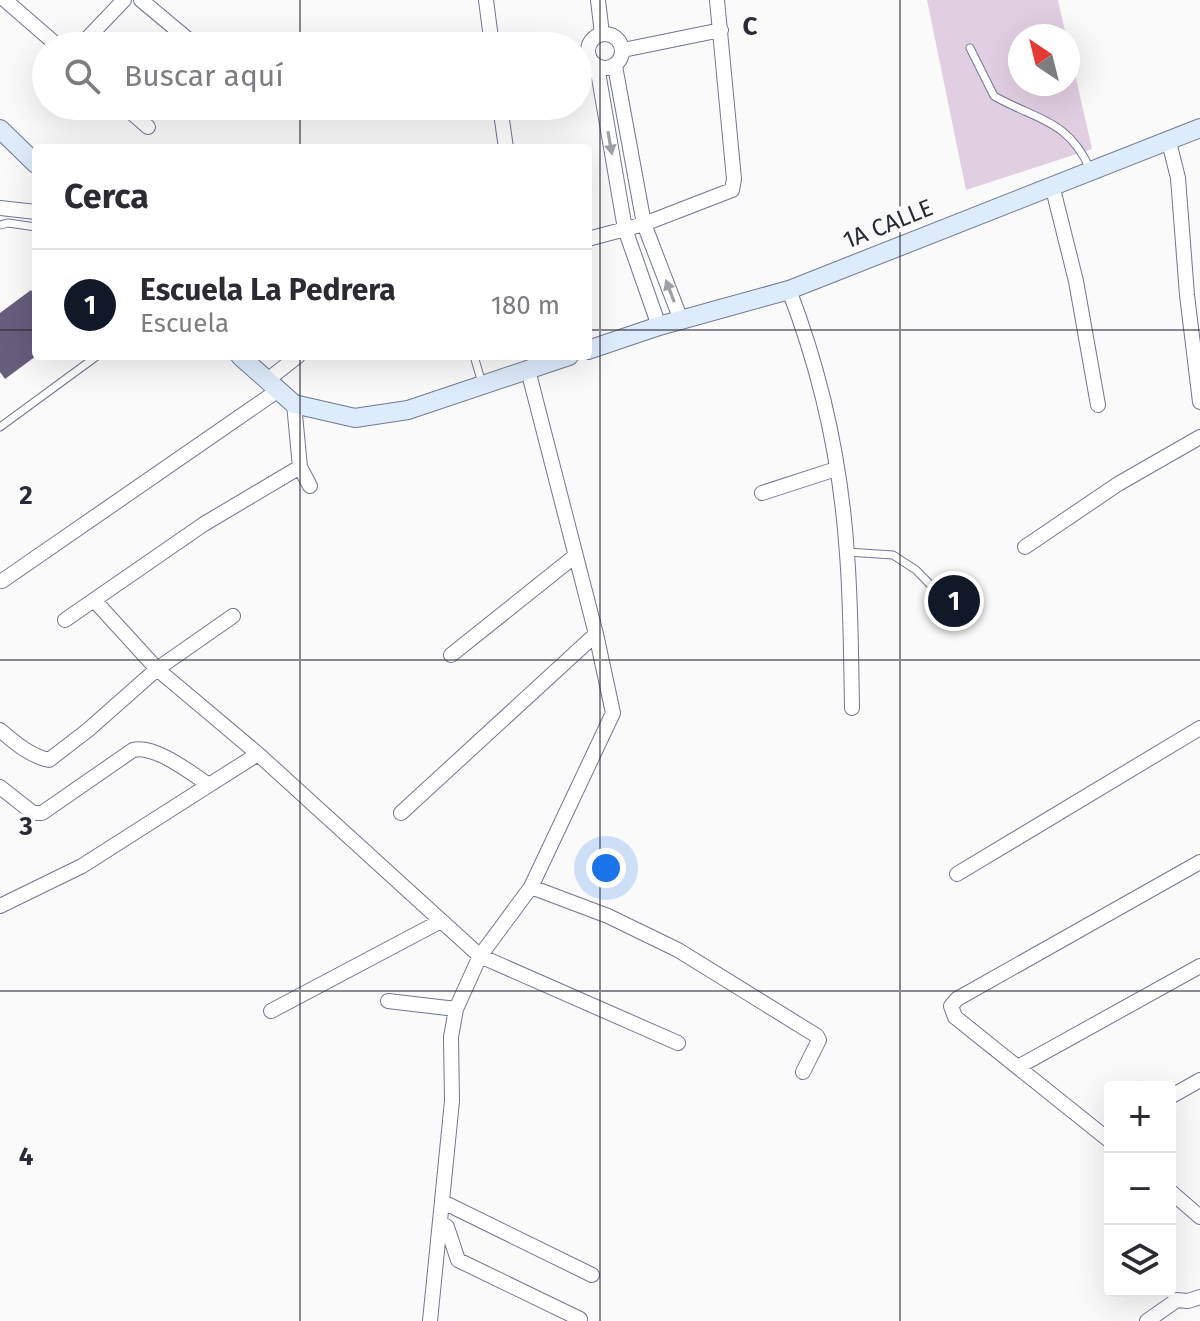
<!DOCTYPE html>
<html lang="es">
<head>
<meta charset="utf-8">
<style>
	body { margin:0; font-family:"Fira Sans",sans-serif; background:#f7f7f7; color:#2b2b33 }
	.controls { position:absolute; right:24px; bottom:24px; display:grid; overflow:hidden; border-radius:8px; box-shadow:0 8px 32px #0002 }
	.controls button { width:72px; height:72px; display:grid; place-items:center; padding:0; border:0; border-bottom:2px solid #e1e1e2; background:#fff; color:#2b2b33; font:40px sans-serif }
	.compass { position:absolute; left:1008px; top:24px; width:72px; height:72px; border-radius:50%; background:#fff; box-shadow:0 8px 32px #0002; rotate:325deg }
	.you { position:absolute; left:606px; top:868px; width:28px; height:28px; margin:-20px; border:6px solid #fff; border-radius:50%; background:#1a73e8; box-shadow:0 0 0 12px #1a73e833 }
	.badge { display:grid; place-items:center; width:52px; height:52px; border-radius:50%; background:#111827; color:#fff; font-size:26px; font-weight:700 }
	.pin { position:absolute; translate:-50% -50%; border:4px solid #fff; box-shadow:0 2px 8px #0006 }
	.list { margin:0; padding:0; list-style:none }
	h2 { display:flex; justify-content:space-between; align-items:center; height:104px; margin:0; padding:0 32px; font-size:34px }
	h2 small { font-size:26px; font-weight:400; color:#7c7c81 }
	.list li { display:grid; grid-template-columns:52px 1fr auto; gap:24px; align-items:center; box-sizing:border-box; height:112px; padding:0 32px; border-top:2px solid #e1e1e2 }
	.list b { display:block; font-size:30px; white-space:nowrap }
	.list p { margin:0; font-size:26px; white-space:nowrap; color:#7c7c81 }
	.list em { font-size:26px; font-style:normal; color:#7c7c81 }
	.icon { flex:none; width:44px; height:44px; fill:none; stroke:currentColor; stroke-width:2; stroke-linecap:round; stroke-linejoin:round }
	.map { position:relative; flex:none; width:1200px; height:1321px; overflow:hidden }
	.search { position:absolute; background:#fff; box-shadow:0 8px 32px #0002; left:32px; top:32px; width:560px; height:88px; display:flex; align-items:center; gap:20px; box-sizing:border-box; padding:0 28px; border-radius:44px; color:#7c7c81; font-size:30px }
	.panel { position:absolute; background:#fff; box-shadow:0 8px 32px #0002; left:32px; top:144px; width:560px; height:216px; border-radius:8px }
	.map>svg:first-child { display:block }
	.green { fill:#e0cfe1 }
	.building { fill:#675d7c }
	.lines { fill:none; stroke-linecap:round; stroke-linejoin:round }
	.lane-casing { stroke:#717792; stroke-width:9 }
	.street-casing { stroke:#717792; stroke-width:16 }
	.secondary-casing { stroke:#717792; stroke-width:20 }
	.lane { stroke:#fff; stroke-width:7 }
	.street { stroke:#fff; stroke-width:14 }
	.secondary { stroke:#ddecfa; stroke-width:18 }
	.oneway { fill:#9fa0a5 }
	.grid { fill:none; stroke:#292c37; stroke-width:2; stroke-opacity:0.55 }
	.labels { text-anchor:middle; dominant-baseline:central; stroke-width:8; stroke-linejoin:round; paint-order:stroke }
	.street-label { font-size:24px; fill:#292c37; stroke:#fafafa }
	.grid-label { font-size:26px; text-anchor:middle; font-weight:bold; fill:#292c37; stroke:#fafafa; stroke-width:8; stroke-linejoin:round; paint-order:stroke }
</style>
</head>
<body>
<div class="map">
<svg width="1200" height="1321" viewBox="0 0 1200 1321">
	<rect width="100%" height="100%" fill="#fafafa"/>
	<!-- green -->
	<path class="green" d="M 927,0 L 1058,0 L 1066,36 L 1020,36 L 1020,84 L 1068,84 L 1068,43 L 1092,149 L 966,190 Z"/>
	<!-- building -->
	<path class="building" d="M 31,290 L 36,297 L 36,356 L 5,379 L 0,372 L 0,313 Z"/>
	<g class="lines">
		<defs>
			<path id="lane" d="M 970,48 L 994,96 C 1036,120 1068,119 1090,169
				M 0,225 L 8,223 L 36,227
				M 474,356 L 482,383
				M 0,427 L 97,356
				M 847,552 L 893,555 L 916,570 L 959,614"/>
			<path id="street" d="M 5,0 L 58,46
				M 141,0 L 196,46
				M 486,0 L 492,46
				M 598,0 L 602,34
				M588 51a17 17 0 1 1 34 0a17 17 0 1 1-34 0Z
				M 80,46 L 124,0
				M 623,50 L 721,30
				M 597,66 L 625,229 L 659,326
				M 615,66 L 644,224 L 681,320
				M 124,106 L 148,127
				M 500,106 L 506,148
				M 1169,142 L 1178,178 L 1187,295 L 1200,402
				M 1052,185 L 1076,281 L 1098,405
				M 0,208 L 36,212
				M 588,239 L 644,224 L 732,190 L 734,179 L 717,0
				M 789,290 C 821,373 841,464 847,554 C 851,605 851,656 852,708
				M 266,381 L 298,356
				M 294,404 L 300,467 L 310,486
				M 762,493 L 836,469
				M 1025,547 L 1118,484 L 1200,437
				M 2,581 L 277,391
				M 94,600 L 157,669 L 258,754 L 480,956 L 678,1043
				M 65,620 L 204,524 L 300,467
				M 451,655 L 575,556
				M 0,730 C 14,742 30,756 49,760 L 88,730 L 157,669 L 233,616
				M 0,787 L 33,813 L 42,813 L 133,750 C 154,744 191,773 209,785 L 258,754
				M 401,813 L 596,634
				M 957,874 L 1200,728
				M 531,887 L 608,916 L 678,950 L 817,1036 L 819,1040 L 803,1072
				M 0,906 L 82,866 L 209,785
				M 388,1001 L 456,1009
				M 271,1011 L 441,921
				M 1018,1067 L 1200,966
				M 1170,1097 L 1200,1080
				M 1110,1141 L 955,1017 L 951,1006 L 957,999 L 1200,862
				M 1170,1191 L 1200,1217
				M 443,1202 L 592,1275
				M 440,1222 L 447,1227 L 458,1260 L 580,1319
				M 430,1321 L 452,1101 L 451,1037 L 456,1009 L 480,956 L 531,887 L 613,713 L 596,634 L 528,370
				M 1147,1321 L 1177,1300 L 1188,1301 L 1200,1297"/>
			<path id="secondary" d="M 0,129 L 36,164
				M 588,350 L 659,326 L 789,290 L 1200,128
				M 240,356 L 294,404 L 355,418 L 408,410 L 569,356"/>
		</defs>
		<!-- lane casing -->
		<use href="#lane" class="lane-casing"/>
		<!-- street casing -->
		<use href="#street" class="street-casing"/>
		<!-- secondary casing -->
		<use href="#secondary" class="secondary-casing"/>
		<!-- lane -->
		<use href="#lane" class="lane"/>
		<!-- street -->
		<use href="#street" class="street"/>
		<!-- secondary -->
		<use href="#secondary" class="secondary"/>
	</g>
	<!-- one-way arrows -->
	<defs><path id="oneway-solid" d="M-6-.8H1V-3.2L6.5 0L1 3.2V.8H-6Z" transform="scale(2)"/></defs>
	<g class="oneway">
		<use href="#oneway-solid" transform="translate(610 143) rotate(80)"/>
		<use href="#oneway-solid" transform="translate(670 291) rotate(-111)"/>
	</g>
	<!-- grid -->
	<path class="grid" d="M 300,0 L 300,46M 600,0 L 600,1321M 900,0 L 900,1321M 300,106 L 300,148M 0,330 L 36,330M 588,330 L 1200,330M 300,356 L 300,1321M 0,660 L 1200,660M 0,991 L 1200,991"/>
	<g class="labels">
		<!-- street labels -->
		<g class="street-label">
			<text transform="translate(888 224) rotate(-22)">1A CALLE</text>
		</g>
	</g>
	<g class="grid-label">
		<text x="750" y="35">C</text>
		<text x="26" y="504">2</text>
		<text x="26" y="835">3</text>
		<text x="26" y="1165">4</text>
	</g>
</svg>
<div class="controls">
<button>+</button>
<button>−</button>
<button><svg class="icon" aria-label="layers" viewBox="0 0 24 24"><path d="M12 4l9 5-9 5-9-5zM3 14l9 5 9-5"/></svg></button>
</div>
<svg class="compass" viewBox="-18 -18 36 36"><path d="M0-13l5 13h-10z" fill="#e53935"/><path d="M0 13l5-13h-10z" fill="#7c7c81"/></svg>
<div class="you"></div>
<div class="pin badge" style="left:954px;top:601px">1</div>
<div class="search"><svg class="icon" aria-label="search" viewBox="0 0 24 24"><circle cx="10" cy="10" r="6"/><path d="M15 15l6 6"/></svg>Buscar aquí</div>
<section class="panel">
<h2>Cerca<small></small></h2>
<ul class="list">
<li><span class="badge">1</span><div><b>Escuela La Pedrera</b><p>Escuela</p></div><em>180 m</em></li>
</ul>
</section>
</div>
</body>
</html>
